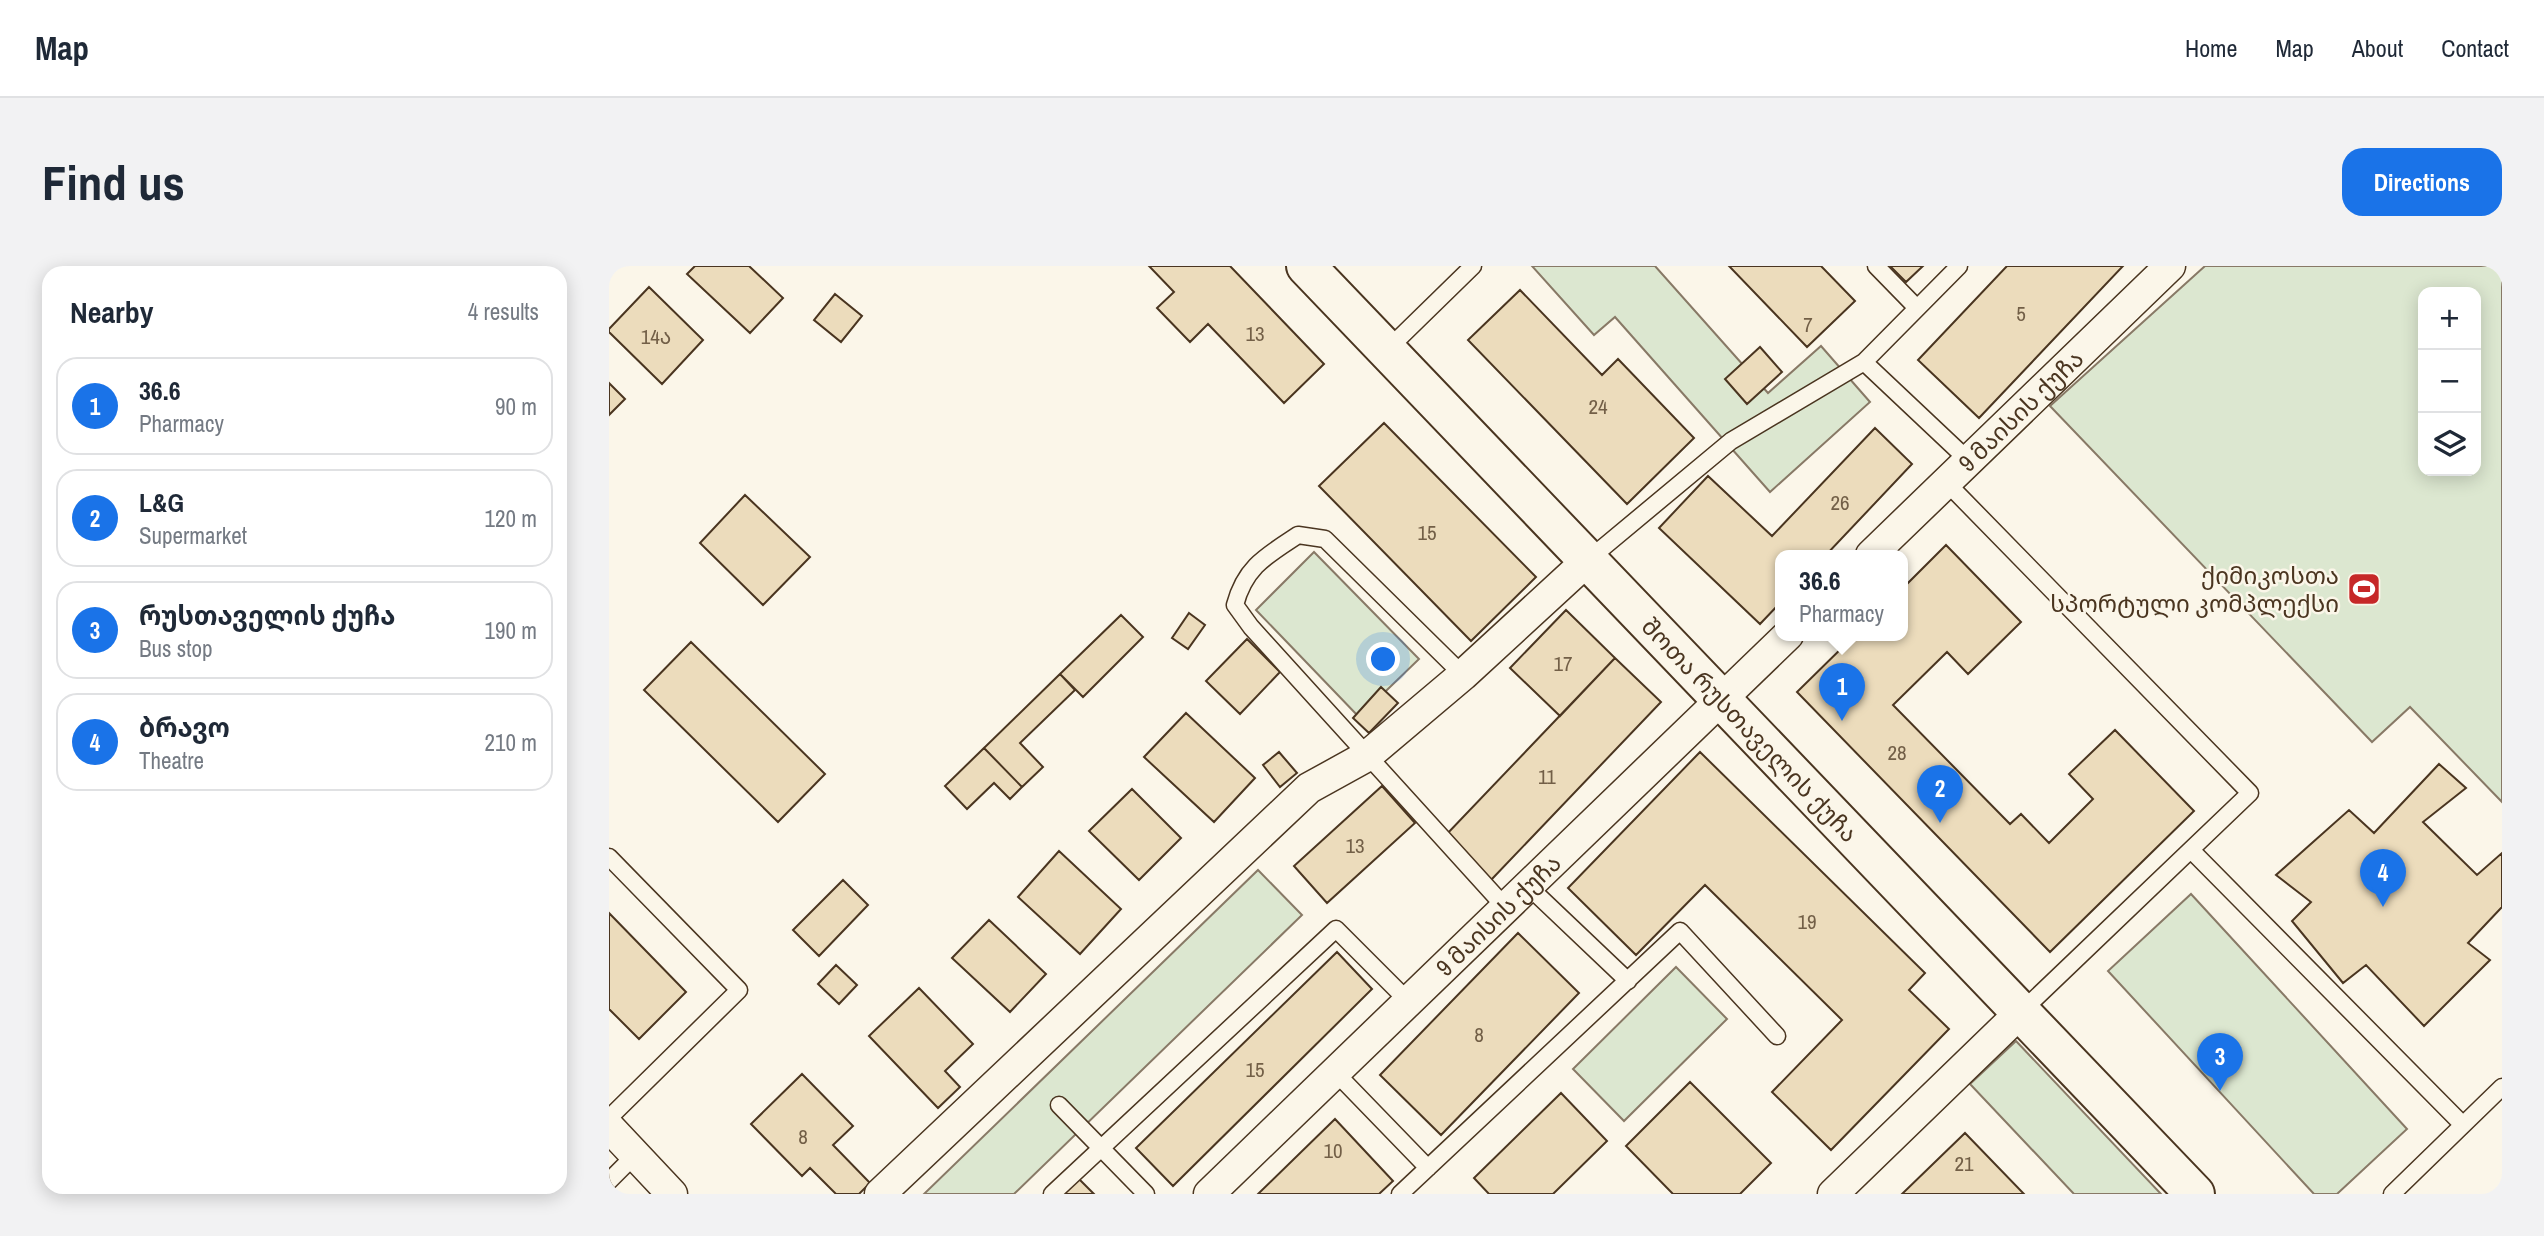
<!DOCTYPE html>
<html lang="en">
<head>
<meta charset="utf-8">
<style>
	body { margin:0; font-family:"Archivo Narrow","Noto Sans Georgian",sans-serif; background:#f2f2f3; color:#1f2937 }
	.controls { position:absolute; right:21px; top:21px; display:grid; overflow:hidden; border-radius:14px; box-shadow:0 4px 18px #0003 }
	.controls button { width:63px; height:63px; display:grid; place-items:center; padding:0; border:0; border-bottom:2px solid #e0e1e3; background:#fff; color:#1f2937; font:35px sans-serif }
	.you { position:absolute; left:775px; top:394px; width:24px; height:24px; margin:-18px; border:5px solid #fff; border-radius:50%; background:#1a73e8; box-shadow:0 0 0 10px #1a73e833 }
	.badge { display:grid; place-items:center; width:46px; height:46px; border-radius:50%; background:#1a73e8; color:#fff; font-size:23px; font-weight:700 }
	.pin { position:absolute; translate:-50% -58px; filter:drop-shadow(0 2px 4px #0008) }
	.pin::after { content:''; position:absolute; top:37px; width:24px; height:21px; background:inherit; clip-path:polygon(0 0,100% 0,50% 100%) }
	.popup { position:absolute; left:1166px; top:284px; width:133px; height:91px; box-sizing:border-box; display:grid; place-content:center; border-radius:14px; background:#fff; filter:drop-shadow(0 2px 5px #0005); font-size:23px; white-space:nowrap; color:#747a83 }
	.popup b { font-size:26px; color:#1f2937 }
	.popup::after { content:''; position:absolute; left:50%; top:100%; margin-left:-14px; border:14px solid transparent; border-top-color:#fff }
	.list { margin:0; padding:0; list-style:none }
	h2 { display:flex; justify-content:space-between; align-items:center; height:91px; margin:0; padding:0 28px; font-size:30px }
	h2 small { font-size:23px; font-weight:400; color:#747a83 }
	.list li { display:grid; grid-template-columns:46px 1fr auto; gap:21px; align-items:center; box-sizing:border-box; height:98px; margin:0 14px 14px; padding:0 14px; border:2px solid #e0e1e3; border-radius:21px }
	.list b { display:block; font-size:26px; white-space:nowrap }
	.list p { margin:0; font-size:23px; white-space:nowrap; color:#747a83 }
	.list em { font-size:23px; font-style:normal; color:#747a83 }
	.icon { flex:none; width:38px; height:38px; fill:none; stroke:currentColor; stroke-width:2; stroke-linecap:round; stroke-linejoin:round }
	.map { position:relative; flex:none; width:1893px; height:928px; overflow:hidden; border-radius:21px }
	header { display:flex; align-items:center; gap:42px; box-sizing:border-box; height:98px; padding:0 35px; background:#fff; border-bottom:2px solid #e0e1e3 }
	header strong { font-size:33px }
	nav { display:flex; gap:38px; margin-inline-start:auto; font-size:24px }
	.intro { display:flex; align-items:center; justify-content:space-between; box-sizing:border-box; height:168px; padding:0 42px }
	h1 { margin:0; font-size:49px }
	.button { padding:18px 32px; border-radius:21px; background:#1a73e8; color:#fff; font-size:24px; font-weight:700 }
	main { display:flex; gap:42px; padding:0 42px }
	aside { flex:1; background:#fff; border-radius:21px; box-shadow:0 4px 18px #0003 }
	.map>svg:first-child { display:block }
	.green { fill:#dce7d0; stroke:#887966; stroke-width:2; fill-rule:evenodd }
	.building { fill:#ecdcbc; stroke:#4a3520; stroke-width:2 }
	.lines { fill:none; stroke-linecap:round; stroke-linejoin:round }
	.lane-casing { stroke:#4a3520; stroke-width:19 }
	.street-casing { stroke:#4a3520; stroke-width:33 }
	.secondary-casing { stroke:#4a3520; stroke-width:42 }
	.lane { stroke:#fbf6e9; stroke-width:16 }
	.street { stroke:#fbf6e9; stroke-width:30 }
	.secondary { stroke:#fbf6e9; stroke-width:38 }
	.labels { text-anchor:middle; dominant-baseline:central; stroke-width:5; stroke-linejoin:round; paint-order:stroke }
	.number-label { font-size:21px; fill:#725f47 }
	.street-label { font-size:24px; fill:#4a3520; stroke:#fbf6e9 }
	.poi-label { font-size:24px; fill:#4a3520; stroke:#fbf6e9; text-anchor:end }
</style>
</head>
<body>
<header>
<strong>Map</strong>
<nav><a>Home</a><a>Map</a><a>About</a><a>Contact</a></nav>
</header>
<div class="intro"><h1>Find us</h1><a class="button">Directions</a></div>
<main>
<aside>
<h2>Nearby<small>4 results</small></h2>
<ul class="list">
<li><span class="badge">1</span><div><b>36.6</b><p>Pharmacy</p></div><em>90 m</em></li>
<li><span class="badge">2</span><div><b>L&amp;G</b><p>Supermarket</p></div><em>120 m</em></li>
<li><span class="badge">3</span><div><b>რუსთაველის ქუჩა</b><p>Bus stop</p></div><em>190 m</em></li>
<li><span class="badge">4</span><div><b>ბრავო</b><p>Theatre</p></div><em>210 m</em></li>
</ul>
</aside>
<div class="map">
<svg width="1893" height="928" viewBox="0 0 1893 928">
	<rect width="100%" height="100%" fill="#fbf6e9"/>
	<!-- green -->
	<path class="green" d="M 923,0 L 1046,0 L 1159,127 L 1212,80 L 1261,136 L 1161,226 L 1006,51 L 985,69 Z
		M 1596,0 L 1893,0 L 1893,536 L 1801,441 L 1763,476 L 1441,140 ZM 1814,26 L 1867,26 L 1867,205 L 1814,205 Z
		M 705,286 L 810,393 L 750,451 L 647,344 Z
		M 649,604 L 693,649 L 405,928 L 315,928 Z
		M 1582,628 L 1798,863 L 1728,928 L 1705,928 L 1499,705 Z
		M 1067,701 L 1118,753 L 1015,855 L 964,803 Z
		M 1407,775 L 1552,928 L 1465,928 L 1361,818 Z"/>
	<!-- building -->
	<path class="building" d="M 86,0 L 140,0 L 174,32 L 141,67 L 78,8 Z
		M 540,0 L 621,0 L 715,98 L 675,137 L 599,58 L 581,76 L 548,42 L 565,26 Z
		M 1120,0 L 1212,0 L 1246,35 L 1198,81 Z
		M 1281,0 L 1314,0 L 1297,16 Z
		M 1398,0 L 1514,0 L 1370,152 L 1309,94 Z
		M 40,21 L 94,74 L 53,118 L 0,66 L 0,63 Z
		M 911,24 L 993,109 L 1009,93 L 1085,172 L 1018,238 L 859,74 Z
		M 226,28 L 253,50 L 232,76 L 205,54 Z
		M 1151,81 L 1173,106 L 1138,138 L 1116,113 Z
		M 0,117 L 16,133 L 0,149 Z
		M 775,157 L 927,311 L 862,375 L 710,220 Z
		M 1266,162 L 1303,198 L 1217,289 L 1172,289 L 1172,336 L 1151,358 L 1050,262 L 1099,210 L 1163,270 Z
		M 136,229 L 201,291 L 154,339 L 91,277 Z
		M 1337,279 L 1412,356 L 1359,408 L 1338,386 L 1284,439 L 1401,558 L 1412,548 L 1440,577 L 1484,533 L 1460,508 L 1506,464 L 1585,545 L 1441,686 L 1188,426 L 1246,369 L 1294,369 L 1294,322 Z
		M 957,344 L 1006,392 L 951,450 L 901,402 Z
		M 580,347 L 596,359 L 579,383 L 563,372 Z
		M 512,349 L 534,371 L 474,431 L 451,408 Z
		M 638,373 L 671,406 L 631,448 L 597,415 Z
		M 82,376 L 216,508 L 169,556 L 35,424 Z
		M 1006,392 L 1052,436 L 882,614 L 836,570 Z
		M 451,408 L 466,424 L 411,477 L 434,501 L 413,521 L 375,482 Z
		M 772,421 L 789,437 L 760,467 L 744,452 Z
		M 577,447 L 646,512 L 605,556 L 535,491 Z
		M 375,482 L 413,521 L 401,533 L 385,517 L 358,543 L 336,520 Z
		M 670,486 L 688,507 L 671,521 L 654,499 Z
		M 1091,486 L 1316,707 L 1300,724 L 1340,763 L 1222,884 L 1163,826 L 1233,754 L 1096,619 L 1027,689 L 959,622 Z
		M 1830,498 L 1857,522 L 1814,556 L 1868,609 L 1893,587 L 1893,641 L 1859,677 L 1881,694 L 1815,760 L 1757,699 L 1734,717 L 1683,655 L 1702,636 L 1667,609 L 1740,544 L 1765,567 Z
		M 773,520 L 806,557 L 718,637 L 685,600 Z
		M 523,523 L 572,572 L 530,614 L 480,565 Z
		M 450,585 L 512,643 L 471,688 L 409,631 Z
		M 234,614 L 259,639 L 210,690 L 184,664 Z
		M 0,647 L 77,726 L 30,773 L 0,743 Z
		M 380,654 L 437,708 L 401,746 L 343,692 Z
		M 909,667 L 970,727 L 832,869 L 771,809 Z
		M 728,686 L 763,723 L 564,920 L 527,882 Z
		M 227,699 L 248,719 L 230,738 L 209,718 Z
		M 310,722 L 364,778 L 336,805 L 351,821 L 329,842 L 260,770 Z
		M 193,808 L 244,860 L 224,879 L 261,917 L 250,928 L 227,928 L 201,902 L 193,910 L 142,858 Z
		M 1081,816 L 1162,897 L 1131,928 L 1064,928 L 1017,880 Z
		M 952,827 L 998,875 L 944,928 L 880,928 L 865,912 Z
		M 726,853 L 784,915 L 770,928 L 649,928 Z
		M 1356,867 L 1415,928 L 1293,928 Z
		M 469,912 L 485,928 L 454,928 Z"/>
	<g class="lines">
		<defs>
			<path id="lane" d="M 1267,0 L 1308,42
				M 778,84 L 864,0
				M 1255,96 L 1360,195
				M 1337,216 L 1641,527 L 1412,746
				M 979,294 L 1122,175 L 1255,96 L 1350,0
				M 854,409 L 716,273 L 689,269 C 657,290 636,301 626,339 L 642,361 L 897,642
				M 1583,585 L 1854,859
				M 0,591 L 130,724 L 0,852
				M 919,620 L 1019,715
				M 726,806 L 819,902
				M 450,839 L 537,928
				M 0,915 L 26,889
				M 443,928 L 727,663 L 799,735
				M 791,928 L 1071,665 L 1168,770
				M 1783,928 L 1893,821"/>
			<g id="street">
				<path id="s1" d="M 1262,289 L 1561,0"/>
				<path d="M 0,861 L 63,928"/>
				<path d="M 271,928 L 700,522 L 758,490 L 854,409 L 979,294"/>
				<path id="s2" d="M 600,928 L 1179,369"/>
				<path d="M 1224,928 L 1412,746"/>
			</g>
			<g id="secondary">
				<path id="s3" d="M 697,0 L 1586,928"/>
			</g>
		</defs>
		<!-- lane casing -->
		<use href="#lane" class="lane-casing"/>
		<!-- street casing -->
		<use href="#street" class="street-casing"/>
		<!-- secondary casing -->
		<use href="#secondary" class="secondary-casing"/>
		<!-- lane -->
		<use href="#lane" class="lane"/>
		<!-- street -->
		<use href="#street" class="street"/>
		<!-- secondary -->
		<use href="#secondary" class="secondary"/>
	</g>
	<!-- icons -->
	<defs>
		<symbol id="stadium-square" viewBox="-11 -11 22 22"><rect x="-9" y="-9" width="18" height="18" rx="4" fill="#c62828" stroke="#fbf6e9"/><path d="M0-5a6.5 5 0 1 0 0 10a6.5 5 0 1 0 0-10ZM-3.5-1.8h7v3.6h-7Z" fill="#fff"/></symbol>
	</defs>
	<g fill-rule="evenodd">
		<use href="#stadium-square" x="1736" y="304" width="38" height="38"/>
	</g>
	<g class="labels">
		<!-- number labels -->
		<g class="number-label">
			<text x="1412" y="47">5</text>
			<text x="1199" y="58">7</text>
			<text x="646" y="67">13</text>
			<text x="47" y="70">14ა</text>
			<text x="989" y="140">24</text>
			<text x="1231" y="236">26</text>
			<text x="818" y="266">15</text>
			<text x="954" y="397">17</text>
			<text x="1288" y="486">28</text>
			<text x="938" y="510">11</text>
			<text x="746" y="579">13</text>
			<text x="1198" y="655">19</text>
			<text x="870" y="768">8</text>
			<text x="646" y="803">15</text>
			<text x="194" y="870">8</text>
			<text x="724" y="884">10</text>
			<text x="1355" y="897">21</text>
		</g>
		<!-- street labels -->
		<g class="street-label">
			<text stroke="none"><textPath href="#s1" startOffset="208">9 მაისის ქუჩა</textPath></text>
			<text stroke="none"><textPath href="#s3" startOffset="642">შოთა რუსთაველის ქუჩა</textPath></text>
			<text stroke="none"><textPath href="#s2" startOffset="402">9 მაისის ქუჩა</textPath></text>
		</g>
		<!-- poi labels -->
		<g class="poi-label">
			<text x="1730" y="309">ქიმიკოსთა<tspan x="1730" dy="28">სპორტული კომპლექსი</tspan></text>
		</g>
	</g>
</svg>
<div class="controls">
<button>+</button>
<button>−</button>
<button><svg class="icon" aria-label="layers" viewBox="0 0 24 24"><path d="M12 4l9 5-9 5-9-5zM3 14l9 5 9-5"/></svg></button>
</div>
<div class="you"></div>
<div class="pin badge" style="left:1233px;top:455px">1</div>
<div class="popup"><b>36.6</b>Pharmacy</div>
<div class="pin badge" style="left:1331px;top:557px">2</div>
<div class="pin badge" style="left:1611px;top:825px">3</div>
<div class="pin badge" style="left:1774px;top:641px">4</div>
</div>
</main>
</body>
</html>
